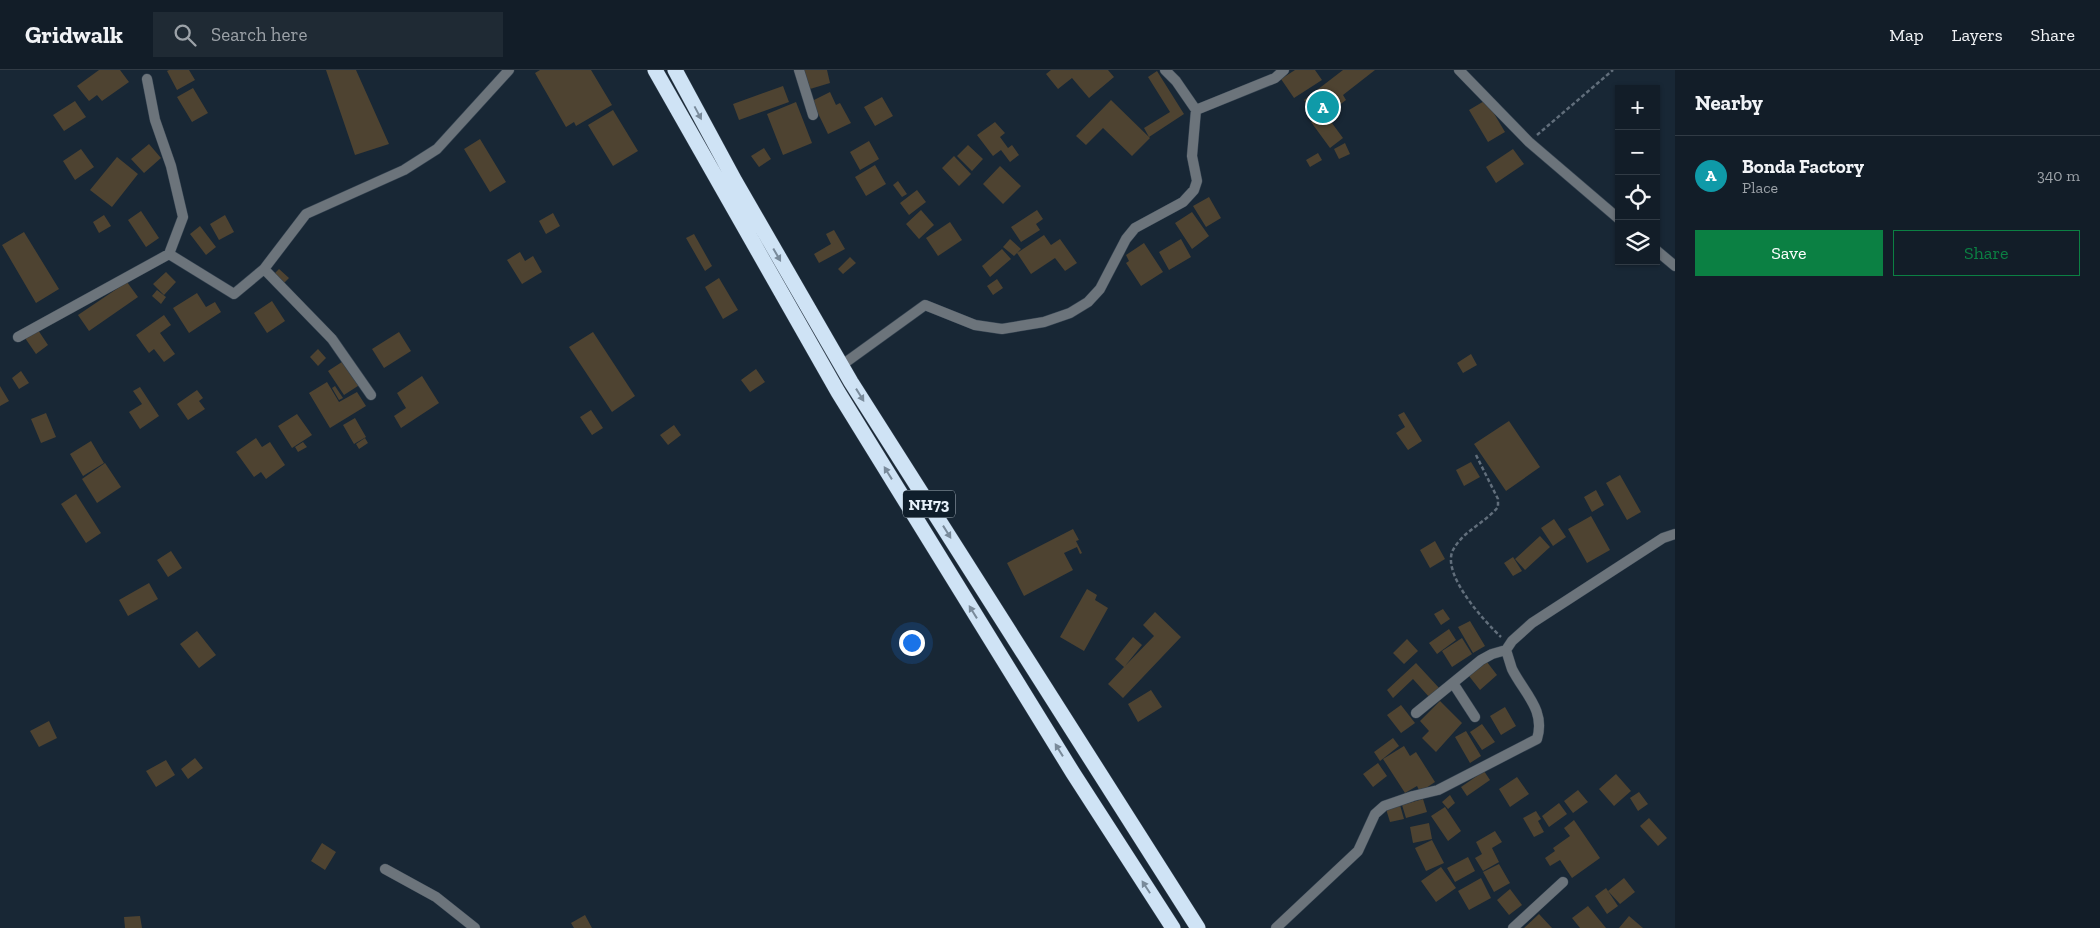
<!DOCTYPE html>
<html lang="en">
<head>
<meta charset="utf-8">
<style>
	body { margin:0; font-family:"Zilla Slab",serif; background:#1f2a34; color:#f1f3f6 }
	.controls { position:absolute; right:15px; top:15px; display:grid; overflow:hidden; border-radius:0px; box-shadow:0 1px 4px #0004 }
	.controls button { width:45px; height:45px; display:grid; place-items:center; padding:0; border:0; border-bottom:1px solid #313b45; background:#121d28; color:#f1f3f6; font:25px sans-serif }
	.you { position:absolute; left:911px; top:572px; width:18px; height:18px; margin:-12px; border:4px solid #fff; border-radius:50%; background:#1a73e8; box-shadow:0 0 0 8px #1a73e833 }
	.badge { display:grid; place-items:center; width:32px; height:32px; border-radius:50%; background:#0b8043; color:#fff; font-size:16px; font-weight:700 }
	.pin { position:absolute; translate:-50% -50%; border:2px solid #fff; box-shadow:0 1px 5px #0006 }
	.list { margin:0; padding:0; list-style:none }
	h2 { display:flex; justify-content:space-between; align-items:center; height:65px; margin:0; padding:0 20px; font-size:21px }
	h2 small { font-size:16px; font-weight:400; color:#9ca2a8 }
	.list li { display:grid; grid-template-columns:32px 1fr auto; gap:15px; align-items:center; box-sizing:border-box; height:80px; padding:0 20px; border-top:1px solid #313b45 }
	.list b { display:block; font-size:19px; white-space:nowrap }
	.list p { margin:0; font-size:16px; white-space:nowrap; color:#9ca2a8 }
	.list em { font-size:16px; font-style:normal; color:#9ca2a8 }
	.actions { display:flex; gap:10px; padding:15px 20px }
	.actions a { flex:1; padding:11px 0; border:1px solid #0b8043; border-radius:0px; text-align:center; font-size:18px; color:#0b8043 }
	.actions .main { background:#0b8043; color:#fff }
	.icon { flex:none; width:28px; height:28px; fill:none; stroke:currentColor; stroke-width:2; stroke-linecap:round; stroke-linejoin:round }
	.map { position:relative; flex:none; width:1675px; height:858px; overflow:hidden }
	header { display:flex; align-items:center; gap:30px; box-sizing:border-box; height:70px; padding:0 25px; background:#121d28; border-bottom:1px solid #313b45 }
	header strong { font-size:24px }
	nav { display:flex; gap:28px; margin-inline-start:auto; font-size:18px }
	.search { width:350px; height:45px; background:#1f2a34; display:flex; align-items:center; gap:12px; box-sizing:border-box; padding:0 18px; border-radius:0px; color:#9ca2a8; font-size:19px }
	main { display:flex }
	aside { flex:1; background:#121d28 }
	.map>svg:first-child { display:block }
	.building { fill:#4e4331 }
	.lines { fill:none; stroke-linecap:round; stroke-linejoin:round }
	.street-casing { stroke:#354351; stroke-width:11 }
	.highway-casing { stroke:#354351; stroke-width:16 }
	.path { stroke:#616e7b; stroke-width:2.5; stroke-dasharray:4 2.5; stroke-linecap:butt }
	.street { stroke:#6c747b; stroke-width:10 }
	.highway { stroke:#cfe3f5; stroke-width:15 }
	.oneway { fill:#798a9a }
	.labels { text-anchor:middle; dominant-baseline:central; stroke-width:4.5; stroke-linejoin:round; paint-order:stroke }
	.shield { fill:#0f1e2b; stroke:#a7b2bd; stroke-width:1 }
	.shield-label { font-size:16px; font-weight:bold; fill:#e8f2fb }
</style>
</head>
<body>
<header>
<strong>Gridwalk</strong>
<div class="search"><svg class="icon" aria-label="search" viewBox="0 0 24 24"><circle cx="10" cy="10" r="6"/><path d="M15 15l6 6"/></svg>Search here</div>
<nav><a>Map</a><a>Layers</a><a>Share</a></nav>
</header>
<main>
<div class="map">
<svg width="1675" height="858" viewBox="0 0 1675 858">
	<rect width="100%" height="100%" fill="#182735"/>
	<!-- building -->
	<path class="building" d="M 99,0 L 120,0 L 129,12 L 102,31 L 97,25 L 89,31 L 77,16 Z
		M 169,0 L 189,0 L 195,10 L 177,20 L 167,1 Z
		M 326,0 L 356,0 L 389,74 L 355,85 Z
		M 540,0 L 591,0 L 612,35 L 576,56 L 574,52 L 566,57 L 535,3 Z
		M 804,0 L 827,0 L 830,13 L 810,19 Z
		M 1051,0 L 1108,0 L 1114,7 L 1089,28 L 1072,8 L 1058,19 L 1046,4 Z
		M 1295,0 L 1315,0 L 1322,10 L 1294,28 L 1281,9 Z
		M 1343,0 L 1375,0 L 1343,25 L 1346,30 L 1326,45 L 1343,68 L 1330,78 L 1311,52 L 1317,47 L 1304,30 Z
		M 1157,1 L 1184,44 L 1149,67 L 1144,58 L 1170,42 L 1148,7 Z
		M 783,16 L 789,32 L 739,50 L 733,34 Z
		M 193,18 L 208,43 L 192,52 L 177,27 Z
		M 830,22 L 836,35 L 840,33 L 851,53 L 828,64 L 812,31 Z
		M 882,27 L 893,46 L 875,56 L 864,37 Z
		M 1111,30 L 1150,68 L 1132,86 L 1103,58 L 1086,75 L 1076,66 Z
		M 1486,30 L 1505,62 L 1488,72 L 1469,40 Z
		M 75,31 L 86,47 L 64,61 L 53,45 Z
		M 796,32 L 812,73 L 783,85 L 767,44 Z
		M 613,40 L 638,81 L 613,96 L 588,55 Z
		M 995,52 L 1005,63 L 1000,67 L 1008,78 L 1012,75 L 1019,85 L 1010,92 L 1001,80 L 993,86 L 977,65 Z
		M 480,69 L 506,112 L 490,122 L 464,79 Z
		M 869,71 L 879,89 L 860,100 L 850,82 Z
		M 1345,73 L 1350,84 L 1339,89 L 1334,79 Z
		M 149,74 L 161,88 L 144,103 L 131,89 Z
		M 968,75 L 983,89 L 972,101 L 957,86 Z
		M 764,78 L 771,89 L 759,97 L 751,86 Z
		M 81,79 L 94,97 L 75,110 L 63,91 Z
		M 1513,79 L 1524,94 L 1496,113 L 1486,97 Z
		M 1318,83 L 1322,90 L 1310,97 L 1306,90 Z
		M 954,86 L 971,104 L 959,116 L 942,98 Z
		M 117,87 L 138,104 L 112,137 L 90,120 Z
		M 875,95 L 886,114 L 866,126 L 855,107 Z
		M 1000,96 L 1021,116 L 1003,134 L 983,114 Z
		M 898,111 L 907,124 L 902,127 L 893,115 Z
		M 917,120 L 926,132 L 909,145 L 900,133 Z
		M 1209,127 L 1221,148 L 1206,157 L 1193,136 Z
		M 921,140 L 934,155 L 919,169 L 906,154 Z
		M 1037,140 L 1043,149 L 1036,154 L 1040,160 L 1021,172 L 1011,157 Z
		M 141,141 L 159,168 L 146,177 L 128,150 Z
		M 1192,142 L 1209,166 L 1192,179 L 1175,153 Z
		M 553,143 L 560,156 L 546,164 L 539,151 Z
		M 104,145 L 111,156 L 99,163 L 93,152 Z
		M 225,145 L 234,162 L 219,170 L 210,154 Z
		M 950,152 L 962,170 L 938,186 L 926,168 Z
		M 200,156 L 216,177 L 206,185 L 190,164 Z
		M 834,160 L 845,179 L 819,193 L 814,184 L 831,174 L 826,164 Z
		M 24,162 L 59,219 L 36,233 L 2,175 Z
		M 694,164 L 712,196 L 705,201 L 686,168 Z
		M 1044,165 L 1051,175 L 1060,169 L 1077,193 L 1065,201 L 1055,188 L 1031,204 L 1017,183 Z
		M 1010,169 L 1021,179 L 1014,186 L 1003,177 Z
		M 1181,169 L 1191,187 L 1169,200 L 1159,182 Z
		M 1144,173 L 1163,202 L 1141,216 L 1126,193 L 1129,191 L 1126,185 Z
		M 1002,179 L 1011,189 L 990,207 L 982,196 Z
		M 520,182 L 525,191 L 533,186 L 542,202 L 522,214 L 507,190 Z
		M 850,187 L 856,193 L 843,204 L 838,199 Z
		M 279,199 L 289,208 L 284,213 L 274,204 Z
		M 166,202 L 176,212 L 164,225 L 153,214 Z
		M 719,208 L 738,240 L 723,249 L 705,217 Z
		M 997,209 L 1003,218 L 993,225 L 987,216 Z
		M 127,212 L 138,227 L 89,261 L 78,245 Z
		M 157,220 L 166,227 L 161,234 L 152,226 Z
		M 197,223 L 206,237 L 215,232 L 221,242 L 189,263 L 173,238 Z
		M 272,231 L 285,251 L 267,263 L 254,243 Z
		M 164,245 L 171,255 L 160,263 L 175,284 L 164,292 L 154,279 L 149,283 L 136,265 Z
		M 38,260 L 48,275 L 36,284 L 25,268 Z
		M 399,262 L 411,281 L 384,298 L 372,279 Z
		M 593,262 L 635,326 L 612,342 L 569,277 Z
		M 318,279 L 326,288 L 318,296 L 310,287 Z
		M 1471,284 L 1477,295 L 1463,303 L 1457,293 Z
		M 345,290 L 361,314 L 344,325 L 328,301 Z
		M 756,299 L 765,312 L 750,322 L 741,310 Z
		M 21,301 L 29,313 L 19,319 L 12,308 Z
		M 422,306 L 439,333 L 401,358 L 394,346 L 406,338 L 397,323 Z
		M 327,312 L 339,332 L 357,322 L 366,336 L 330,358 L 309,323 Z
		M 0,316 L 9,331 L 0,336 Z
		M 335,316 L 343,328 L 339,330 L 332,318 Z
		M 140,317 L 159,346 L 140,359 L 129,342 L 142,334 L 133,321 Z
		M 197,320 L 203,328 L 199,331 L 205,339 L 188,350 L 177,334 Z
		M 591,340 L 603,358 L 592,365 L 580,347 Z
		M 1404,342 L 1422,371 L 1408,380 L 1396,363 L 1405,357 L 1398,345 Z
		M 46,343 L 56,367 L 41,373 L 31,349 Z
		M 297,344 L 312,365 L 292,378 L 278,356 Z
		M 355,348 L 366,367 L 354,374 L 343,355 Z
		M 1509,351 L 1540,397 L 1506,421 L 1474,374 Z
		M 674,355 L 681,365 L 668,375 L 660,365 Z
		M 256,368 L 262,377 L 270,372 L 285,395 L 266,409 L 261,402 L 254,407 L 236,382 Z
		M 365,368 L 368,373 L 359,379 L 356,374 Z
		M 91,371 L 104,393 L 83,406 L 70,384 Z
		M 303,372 L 307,377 L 298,382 L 295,377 Z
		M 1471,392 L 1480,407 L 1464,416 L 1456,400 Z
		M 105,393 L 121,417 L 97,433 L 82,409 Z
		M 1620,405 L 1641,442 L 1627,450 L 1606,413 Z
		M 1596,420 L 1604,435 L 1592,442 L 1584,427 Z
		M 76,424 L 101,463 L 86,473 L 61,434 Z
		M 1591,446 L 1610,480 L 1587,493 L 1568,459 Z
		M 1554,449 L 1566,467 L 1553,476 L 1541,458 Z
		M 1073,459 L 1079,470 L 1076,471 L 1082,483 L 1080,484 L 1077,477 L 1064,483 L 1073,500 L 1024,526 L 1007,493 Z
		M 1540,466 L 1550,477 L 1525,500 L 1515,489 Z
		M 1435,471 L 1445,489 L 1430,498 L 1420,480 Z
		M 171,481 L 182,498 L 168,507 L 157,490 Z
		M 1513,487 L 1522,501 L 1513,506 L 1504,493 Z
		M 149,513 L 158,529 L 128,546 L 119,530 Z
		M 1087,519 L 1097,525 L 1095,530 L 1108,538 L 1084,581 L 1060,567 Z
		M 1443,539 L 1450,549 L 1441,555 L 1434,544 Z
		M 1155,542 L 1181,567 L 1123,628 L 1108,614 L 1124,597 L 1115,589 L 1133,567 L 1142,575 L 1125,596 L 1154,566 L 1143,555 Z
		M 1470,551 L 1485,576 L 1473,583 L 1458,557 Z
		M 1449,559 L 1456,570 L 1437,584 L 1429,573 Z
		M 197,561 L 216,585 L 199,598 L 180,574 Z
		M 1462,568 L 1472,584 L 1452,597 L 1442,581 Z
		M 1407,569 L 1418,581 L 1404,594 L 1393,583 Z
		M 1487,592 L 1497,605 L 1480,620 L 1469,606 Z
		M 1416,593 L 1440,619 L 1430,628 L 1413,609 L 1393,628 L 1387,620 Z
		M 1151,620 L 1162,637 L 1138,652 L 1128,634 Z
		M 1440,631 L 1462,653 L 1436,682 L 1422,668 L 1429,661 L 1420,651 Z
		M 1401,635 L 1415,653 L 1401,663 L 1387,645 Z
		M 1505,637 L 1516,656 L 1501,665 L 1490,646 Z
		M 49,651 L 57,668 L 39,677 L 30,661 Z
		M 1482,654 L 1495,672 L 1482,680 L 1470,662 Z
		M 1466,661 L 1481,686 L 1470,693 L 1455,667 Z
		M 1393,668 L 1399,676 L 1380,691 L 1374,682 Z
		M 1404,676 L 1410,686 L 1416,682 L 1435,712 L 1420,722 L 1417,716 L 1405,723 L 1383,689 Z
		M 195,688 L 203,698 L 188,709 L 181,699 Z
		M 166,690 L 175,705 L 156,717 L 146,701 Z
		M 1378,693 L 1387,706 L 1373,717 L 1363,704 Z
		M 1484,701 L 1490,710 L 1467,726 L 1461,717 Z
		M 1616,704 L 1631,721 L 1614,736 L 1599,719 Z
		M 1517,707 L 1529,724 L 1510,737 L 1499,719 Z
		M 1578,720 L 1588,732 L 1573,743 L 1564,731 Z
		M 1639,722 L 1648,734 L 1638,741 L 1630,728 Z
		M 1450,725 L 1455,733 L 1448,739 L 1442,732 Z
		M 1423,729 L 1427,742 L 1406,748 L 1402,735 Z
		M 1559,733 L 1567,744 L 1549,757 L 1542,746 Z
		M 1400,735 L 1404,749 L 1390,752 L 1386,739 Z
		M 1445,737 L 1461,761 L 1448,771 L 1431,746 Z
		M 1536,741 L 1541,749 L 1538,751 L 1544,762 L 1534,767 L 1523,748 Z
		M 1649,748 L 1667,768 L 1658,776 L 1640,756 Z
		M 1574,750 L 1600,788 L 1572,808 L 1560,790 L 1550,796 L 1545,788 L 1555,781 L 1553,778 L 1570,766 L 1564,758 Z
		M 1429,753 L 1432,769 L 1413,773 L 1410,757 Z
		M 1495,761 L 1502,772 L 1492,778 L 1499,792 L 1483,801 L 1475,788 L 1482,784 L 1476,772 Z
		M 1432,770 L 1444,793 L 1426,801 L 1415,778 Z
		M 322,773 L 336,782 L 325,800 L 311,791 Z
		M 1468,787 L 1475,801 L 1455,812 L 1447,798 Z
		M 1499,794 L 1510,813 L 1494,822 L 1483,802 Z
		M 1441,797 L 1456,818 L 1436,832 L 1421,811 Z
		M 1481,808 L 1491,828 L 1469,840 L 1458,821 Z
		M 1624,808 L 1635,822 L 1620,834 L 1608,821 Z
		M 1606,818 L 1618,836 L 1607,844 L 1595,826 Z
		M 1510,819 L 1522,835 L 1509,845 L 1497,830 Z
		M 1588,836 L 1606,858 L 1580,858 L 1572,848 Z
		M 1539,844 L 1552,858 L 1524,858 Z
		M 585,845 L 592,858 L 574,858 L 571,853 Z
		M 140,846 L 142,858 L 125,858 L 124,847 Z
		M 1629,846 L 1643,858 L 1619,858 Z"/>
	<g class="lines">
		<defs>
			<path id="street" d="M 799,0 L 813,45
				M 1459,0 L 1529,72 L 1619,149
				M 1196,40 L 1275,8 L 1284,0
				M 1656,180 L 1675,196
				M 169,184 L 234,224 L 264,199 L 306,144 L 404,100 L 437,79 L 509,0
				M 264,199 L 332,269 L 371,325
				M 18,267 L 169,184 L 183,147 L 171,96 L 155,50 L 147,9
				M 842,295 L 925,235 L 975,255 L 1002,259 L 1044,252 L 1070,243 L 1088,232 L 1100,219 L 1126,169 L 1135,158 L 1183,132 L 1194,120 L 1197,111 L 1192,86 L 1196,40 L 1176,11 L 1165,0
				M 1453,613 L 1475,647
				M 1416,643 L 1481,590 L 1492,584 L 1506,580 L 1512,571 L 1532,553 L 1663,468 L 1675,464
				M 385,799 L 436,827 L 475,858
				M 1276,858 L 1358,781 L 1375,744 L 1384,736 L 1413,726 L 1438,720 L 1537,669 C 1546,640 1524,623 1512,599 C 1510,593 1508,586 1506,580
				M 1513,858 L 1563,812"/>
			<path id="highway" d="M 655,0 L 838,322 L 1073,703 L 1173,858
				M 675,0 L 735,111 L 851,312 L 1198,858"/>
		</defs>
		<!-- street casing -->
		<use href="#street" class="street-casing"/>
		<!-- highway casing -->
		<use href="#highway" class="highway-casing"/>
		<!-- path -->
		<path class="path" d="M 1537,65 L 1613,0
			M 1476,385 L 1498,429 L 1498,437 C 1485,453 1463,461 1453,480 C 1441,504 1484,551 1501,567"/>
		<!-- street -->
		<use href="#street" class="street"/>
		<!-- highway -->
		<use href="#highway" class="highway"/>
	</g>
	<!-- one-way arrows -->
	<defs><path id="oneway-solid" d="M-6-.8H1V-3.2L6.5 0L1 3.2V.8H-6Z" transform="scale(1.25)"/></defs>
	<g class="oneway">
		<use href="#oneway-solid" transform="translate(698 43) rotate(62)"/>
		<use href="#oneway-solid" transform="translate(777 185) rotate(60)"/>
		<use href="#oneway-solid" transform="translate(860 325) rotate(58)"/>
		<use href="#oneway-solid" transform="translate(888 403) rotate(-122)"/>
		<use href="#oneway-solid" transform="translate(947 462) rotate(58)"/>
		<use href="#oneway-solid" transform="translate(973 542) rotate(-122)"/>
		<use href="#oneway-solid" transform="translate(1059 680) rotate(-122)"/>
		<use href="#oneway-solid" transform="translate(1146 817) rotate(-123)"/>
	</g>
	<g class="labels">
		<!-- shield labels -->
		<rect class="shield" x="903" y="420.5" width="52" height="27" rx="4"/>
		<g class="shield-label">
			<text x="929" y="434">NH73</text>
		</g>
	</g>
</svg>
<div class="controls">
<button>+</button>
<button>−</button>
<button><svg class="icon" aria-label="locate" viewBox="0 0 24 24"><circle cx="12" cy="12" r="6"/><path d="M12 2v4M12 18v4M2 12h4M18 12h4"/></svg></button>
<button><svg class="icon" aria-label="layers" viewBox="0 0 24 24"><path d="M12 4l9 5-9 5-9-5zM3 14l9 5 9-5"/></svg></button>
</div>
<div class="you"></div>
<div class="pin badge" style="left:1323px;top:37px;background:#0f9aa8">A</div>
</div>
<aside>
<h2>Nearby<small></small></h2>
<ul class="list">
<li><span class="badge" style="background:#0f9aa8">A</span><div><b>Bonda Factory</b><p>Place</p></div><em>340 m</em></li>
</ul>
<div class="actions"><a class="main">Save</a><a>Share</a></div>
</aside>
</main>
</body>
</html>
